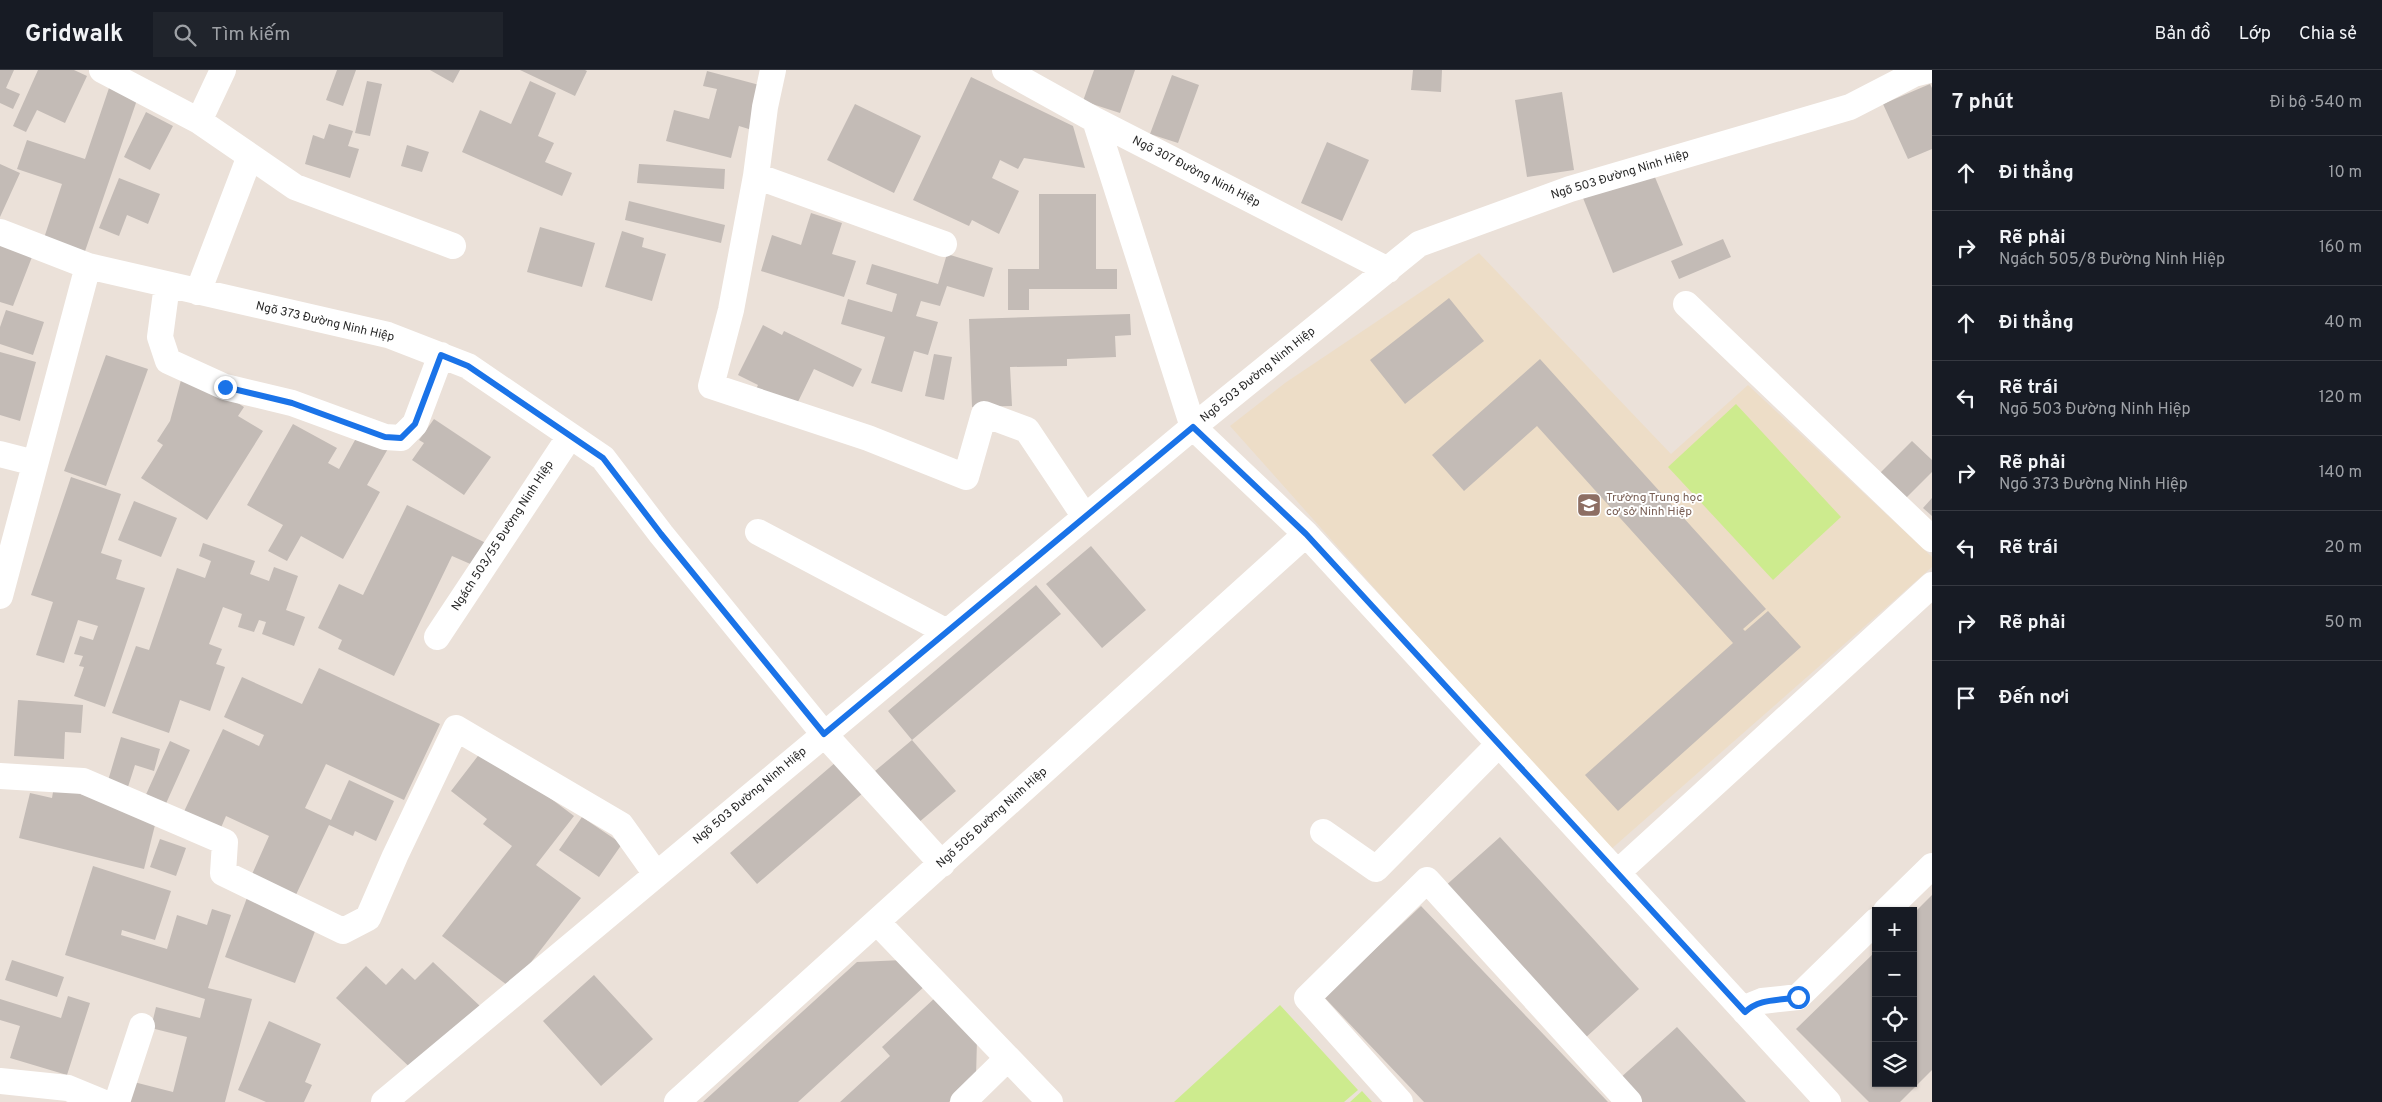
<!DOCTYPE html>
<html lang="vi">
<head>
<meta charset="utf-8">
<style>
	body { margin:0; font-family:Overpass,sans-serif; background:#20242c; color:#f1f3f6 }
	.controls { position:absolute; right:15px; bottom:15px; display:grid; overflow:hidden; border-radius:0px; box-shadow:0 1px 4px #0004 }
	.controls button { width:45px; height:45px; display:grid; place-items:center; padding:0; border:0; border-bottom:1px solid #363941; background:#171b24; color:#f1f3f6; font:25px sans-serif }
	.stop { position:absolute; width:15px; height:15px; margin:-11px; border:4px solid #1a73e8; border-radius:50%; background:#fff }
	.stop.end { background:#1a73e8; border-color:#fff; box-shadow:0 1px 5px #0008 }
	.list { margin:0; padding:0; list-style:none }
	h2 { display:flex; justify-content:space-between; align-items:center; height:65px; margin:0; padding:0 20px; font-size:21px }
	h2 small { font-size:16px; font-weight:400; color:#9ea1a6 }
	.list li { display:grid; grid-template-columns:32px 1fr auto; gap:15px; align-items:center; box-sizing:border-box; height:75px; padding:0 20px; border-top:1px solid #363941 }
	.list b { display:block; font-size:19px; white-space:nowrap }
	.list p { margin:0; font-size:16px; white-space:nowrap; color:#9ea1a6 }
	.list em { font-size:16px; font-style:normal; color:#9ea1a6 }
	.icon { flex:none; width:28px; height:28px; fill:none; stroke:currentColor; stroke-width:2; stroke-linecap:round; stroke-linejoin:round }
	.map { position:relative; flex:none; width:1932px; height:1032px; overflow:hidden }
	header { display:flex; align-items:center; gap:30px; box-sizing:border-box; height:70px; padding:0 25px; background:#171b24; border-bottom:1px solid #363941 }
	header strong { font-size:24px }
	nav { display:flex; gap:28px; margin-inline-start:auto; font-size:18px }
	.search { width:350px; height:45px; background:#20242c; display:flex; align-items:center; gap:12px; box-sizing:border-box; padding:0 18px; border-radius:0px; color:#9ea1a6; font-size:19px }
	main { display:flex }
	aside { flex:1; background:#171b24 }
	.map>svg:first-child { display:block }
	.education { fill:#edddc7 }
	.pitch { fill:#cdeb8e }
	.building { fill:#c3bbb6 }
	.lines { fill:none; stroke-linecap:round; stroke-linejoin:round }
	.minor { stroke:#fff; stroke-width:26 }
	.route { stroke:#1a73e8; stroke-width:6 }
	.labels { text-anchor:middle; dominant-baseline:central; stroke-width:4; stroke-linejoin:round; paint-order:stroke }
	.street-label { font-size:12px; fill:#282828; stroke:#fff }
	.education-label { font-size:12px; fill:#785e54; stroke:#fff; text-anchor:start }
</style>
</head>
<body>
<header>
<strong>Gridwalk</strong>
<div class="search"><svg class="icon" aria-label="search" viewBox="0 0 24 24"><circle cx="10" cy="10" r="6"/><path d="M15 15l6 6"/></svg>Tìm kiếm</div>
<nav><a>Bản đồ</a><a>Lớp</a><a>Chia sẻ</a></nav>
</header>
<main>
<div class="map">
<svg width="1932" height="1032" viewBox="0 0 1932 1032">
	<rect width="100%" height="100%" fill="#ebe1d9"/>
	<!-- education -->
	<path class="education" d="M 1479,183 L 1671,384 L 1748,315 L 1932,487 L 1932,497 L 1609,781 L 1230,356 L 1285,313 Z"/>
	<!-- pitch -->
	<path class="pitch" d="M 1736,334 L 1841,447 L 1773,510 L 1668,397 Z
		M 1280,935 L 1358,1020 L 1344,1032 L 1174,1032 Z
		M 1362,1021 L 1372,1032 L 1350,1032 Z"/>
	<!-- building -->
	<path class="building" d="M 0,0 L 14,0 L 6,18 L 20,24 L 13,39 L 0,33 Z
		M 38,0 L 74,0 L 87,6 L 65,53 L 37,40 L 26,62 L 13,56 Z
		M 337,0 L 356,0 L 343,36 L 326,30 Z
		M 430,0 L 460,0 L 453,13 Z
		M 520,0 L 585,0 L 587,1 L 575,26 Z
		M 1094,0 L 1135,0 L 1120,43 L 1083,31 Z
		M 1413,0 L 1442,0 L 1441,22 L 1411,20 Z
		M 707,1 L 767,17 L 752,60 L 739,56 L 731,88 L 666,71 L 674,40 L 709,49 L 717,19 L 703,16 Z
		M 1172,5 L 1199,15 L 1178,73 L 1150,64 Z
		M 971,7 L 1073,56 L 1085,98 L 1024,88 L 1018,99 L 1000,90 L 992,108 L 1019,121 L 999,164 L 972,150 L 969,156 L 913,130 Z
		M 367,11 L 382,14 L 370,66 L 355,63 Z
		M 530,11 L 556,23 L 538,66 L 554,73 L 545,92 L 572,103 L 562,126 L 462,82 L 480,40 L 511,54 Z
		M 1930,14 L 1932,18 L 1932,79 L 1908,89 L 1883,34 Z
		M 109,18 L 138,27 L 83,187 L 42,174 L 62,114 L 17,99 L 27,70 L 85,89 Z
		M 1562,22 L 1574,100 L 1527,107 L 1515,30 Z
		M 855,34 L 921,66 L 894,123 L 827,90 Z
		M 146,42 L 173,56 L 150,100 L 124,87 Z
		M 329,54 L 353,61 L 348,76 L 359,79 L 350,108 L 305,94 L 313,65 L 324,69 Z
		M 1327,72 L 1369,90 L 1342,151 L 1301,133 Z
		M 407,75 L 429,82 L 422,102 L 401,96 Z
		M 0,94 L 20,103 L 0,147 Z
		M 639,94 L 725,99 L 724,119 L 637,113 Z
		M 1652,100 L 1683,175 L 1613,203 L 1583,128 Z
		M 119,108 L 160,124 L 148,154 L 127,145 L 119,166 L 99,158 Z
		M 1039,124 L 1096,124 L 1096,199 L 1117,199 L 1117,219 L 1029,219 L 1029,240 L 1008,240 L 1008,199 L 1039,199 Z
		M 629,131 L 725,155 L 721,173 L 625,150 Z
		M 811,143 L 842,153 L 832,184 L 856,191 L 844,227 L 761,201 L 772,165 L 801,175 Z
		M 540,157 L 595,173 L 582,217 L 527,202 Z
		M 622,161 L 644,168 L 642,177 L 666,184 L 652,231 L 605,217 Z
		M 1723,169 L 1731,187 L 1679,209 L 1671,191 Z
		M 0,175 L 32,187 L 13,236 L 0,232 Z
		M 947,184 L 993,198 L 984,227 L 947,216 L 940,236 L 921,231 L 916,246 L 938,252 L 928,285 L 914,281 L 902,322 L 871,313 L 885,267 L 841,254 L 848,229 L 892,242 L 897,224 L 866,214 L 872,194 L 938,214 Z
		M 1449,228 L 1484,271 L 1405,334 L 1370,290 Z
		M 6,240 L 44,252 L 33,285 L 0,274 L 0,257 Z
		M 1130,244 L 1131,265 L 1115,266 L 1116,287 L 1067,289 L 1067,296 L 1010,297 L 1012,336 L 972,337 L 969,249 Z
		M 763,255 L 782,265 L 784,261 L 862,299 L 853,317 L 814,299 L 794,340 L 755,321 L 758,315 L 738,305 Z
		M 0,282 L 36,292 L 20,351 L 0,345 Z
		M 934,284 L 952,287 L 944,330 L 925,326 Z
		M 106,285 L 148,299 L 106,416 L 64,401 Z
		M 1540,289 L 1766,539 L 1743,559 L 1745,561 L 1768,541 L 1801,577 L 1618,741 L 1585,705 L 1733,573 L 1537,356 L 1464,421 L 1432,385 Z
		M 184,299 L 244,337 L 238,346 L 263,361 L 207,450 L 141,408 L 163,375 L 157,371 L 170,351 Z
		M 434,349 L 491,387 L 464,425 L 412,390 L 424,373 L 419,370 Z
		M 293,354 L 337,378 L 328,393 L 339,399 L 360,361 L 389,377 L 367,415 L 380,422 L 343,489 L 301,466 L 287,491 L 268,481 L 283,455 L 247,435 Z
		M 1912,371 L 1932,390 L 1932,402 L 1903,431 L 1877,406 Z
		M 71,407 L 121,424 L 101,483 L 122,490 L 116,509 L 145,518 L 105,637 L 74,626 L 84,597 L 79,596 L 83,586 L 74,584 L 80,566 L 93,570 L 98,556 L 78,550 L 64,593 L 36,585 L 53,532 L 31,525 Z
		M 1932,428 L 1932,446 L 1923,438 Z
		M 134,431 L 177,448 L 161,487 L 118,470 Z
		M 407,435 L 486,473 L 475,496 L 452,486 L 394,606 L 338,579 L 342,570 L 318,558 L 339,514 L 363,525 Z
		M 203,473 L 255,491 L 250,504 L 269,511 L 274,497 L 298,506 L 286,540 L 305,547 L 294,576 L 262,564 L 266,552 L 259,550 L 254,562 L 238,557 L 242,544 L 223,537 L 209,574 L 222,579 L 216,594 L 225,597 L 210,641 L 180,630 L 169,663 L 112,643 L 136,576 L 149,580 L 177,498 L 205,508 L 211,491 L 199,486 Z
		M 1091,476 L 1146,540 L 1102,578 L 1046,514 Z
		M 1036,515 L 1061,544 L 912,670 L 888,641 Z
		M 319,598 L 440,654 L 404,730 L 326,694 L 305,738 L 331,750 L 349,710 L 394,731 L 376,771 L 355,761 L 353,766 L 329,755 L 293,831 L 249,811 L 269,766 L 226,746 L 217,767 L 180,750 L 223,659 L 259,676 L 264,665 L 224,647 L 242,607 L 302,634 Z
		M 18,630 L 83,635 L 81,663 L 65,662 L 64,689 L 14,686 Z
		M 121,667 L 160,679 L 154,701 L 135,695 L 127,720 L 107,714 Z
		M 912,670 L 956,721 L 918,753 L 875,701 Z
		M 170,671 L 190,680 L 164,738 L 144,729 Z
		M 484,678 L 574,746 L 536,795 L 581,828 L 511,918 L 442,866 L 512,776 L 483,754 L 487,749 L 451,721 Z
		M 836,692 L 863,723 L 757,814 L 730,783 Z
		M 54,716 L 157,747 L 144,799 L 19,768 L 30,723 L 52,728 Z
		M 582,747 L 622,774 L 599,807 L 559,780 Z
		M 1500,767 L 1639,919 L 1583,970 L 1443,818 Z
		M 160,769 L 186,778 L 176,806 L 150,797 Z
		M 93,796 L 171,821 L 155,870 L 122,860 L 121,865 L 167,879 L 177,845 L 207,855 L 212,839 L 231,845 L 208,918 L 252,929 L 225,1032 L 120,1032 L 126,1010 L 173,1022 L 187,967 L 151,958 L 156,937 L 200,948 L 205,929 L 65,885 Z
		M 248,825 L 319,851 L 295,913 L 225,887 Z
		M 1932,825 L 1932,1000 L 1900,1032 L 1869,1032 L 1796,959 L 1876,881 L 1876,1013 L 1913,1013 L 1913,844 Z
		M 1421,836 L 1608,1032 L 1424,1032 L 1324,927 Z
		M 12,890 L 64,907 L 57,927 L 5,910 Z
		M 904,890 L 926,915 L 798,1032 L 703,1032 L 857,892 Z
		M 433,892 L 480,936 L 416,1003 L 336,928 L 366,896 L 386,915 L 402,898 L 415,910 Z
		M 594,905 L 653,969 L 601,1016 L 543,951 Z
		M 68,926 L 90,933 L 67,1005 L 10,988 L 20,956 L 0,950 L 0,929 L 61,948 Z
		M 937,926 L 977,969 L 976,1008 L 949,1032 L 840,1032 L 890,986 L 882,977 Z
		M 269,951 L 321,974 L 305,1012 L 312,1015 L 304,1032 L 266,1032 L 238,1020 Z
		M 1677,957 L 1746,1032 L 1640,1032 L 1619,1009 Z"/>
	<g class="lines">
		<!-- minor -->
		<path class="minor" d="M 102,0 L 199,51 L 250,86 L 198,222
			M 773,0 L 765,37 L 756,106 L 944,174
			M 1005,0 L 1095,50 L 1388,200
			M 1095,50 L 1193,357 L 1306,464 L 1828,1032
			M 199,51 L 223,0
			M 250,86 L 295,117 L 453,176
			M 756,106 L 731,240 L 711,316 L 868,368 L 966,407 L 984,344 L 1027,360 L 1085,447
			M 0,162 L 88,196 L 388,265 L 468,296 L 603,388 L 661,464 L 824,664 L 942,794
			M 167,215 L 160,267 L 168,291 L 225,317 L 292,333 L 385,367 L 401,368 L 415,354 L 441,285
			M 1686,234 L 1932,469
			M 0,384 L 35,393
			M 758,462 L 947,562
			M 0,526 L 88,196
			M 437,567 L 570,366
			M 0,706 L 83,711 L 225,772 L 223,803 L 343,861 L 368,848 L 395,786 L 456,658 L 621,755 L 656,804
			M 1323,762 L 1376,799 L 1499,674
			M 1617,803 L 1932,515
			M 1886,841 L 1932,796
			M 877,852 L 1050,1032
			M 1745,942 L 1752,935 L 1762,931 L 1798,927 L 1876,851
			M 0,1011 L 68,1018 L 102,1032
			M 117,1032 L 142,956
			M 384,1032 L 1193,357 L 1419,174 L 1570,119 L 1850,37 L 1914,4 L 1929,0
			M 677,1032 L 1306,464
			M 963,1032 L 1008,988
			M 1400,1032 L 1307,928 L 1427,810 L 1629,1032"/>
	</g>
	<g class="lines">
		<!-- route -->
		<path class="route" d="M 225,317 L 292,333 L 385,367 L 401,368 L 415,354 L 441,285 L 468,296 L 603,388 L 661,464 L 824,664 L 1193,357 L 1306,464 L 1745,942 C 1760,928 1779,931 1798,927"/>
	</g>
	<!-- icons -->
	<defs>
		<symbol id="school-square" viewBox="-11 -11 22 22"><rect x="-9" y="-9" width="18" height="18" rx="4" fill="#8d6e63" stroke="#fff"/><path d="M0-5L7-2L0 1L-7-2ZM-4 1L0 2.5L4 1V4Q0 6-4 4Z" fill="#fff"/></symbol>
	</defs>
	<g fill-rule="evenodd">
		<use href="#school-square" x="1575" y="421" width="28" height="28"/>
	</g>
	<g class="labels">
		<!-- street labels -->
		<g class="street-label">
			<text transform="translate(1196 102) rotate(27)">Ngõ 307 Đường Ninh Hiệp</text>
			<text transform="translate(1620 105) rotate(-17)">Ngõ 503 Đường Ninh Hiệp</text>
			<text transform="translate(325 252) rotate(13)">Ngõ 373 Đường Ninh Hiệp</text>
			<text transform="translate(1258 305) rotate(-39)">Ngõ 503 Đường Ninh Hiệp</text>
			<text transform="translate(503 466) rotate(-57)">Ngách 503/55 Đường Ninh Hiệp</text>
			<text transform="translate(750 726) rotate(-40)">Ngõ 503 Đường Ninh Hiệp</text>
			<text transform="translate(992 748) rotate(-42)">Ngõ 505 Đường Ninh Hiệp</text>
		</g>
		<!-- education labels -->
		<g class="education-label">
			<text x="1606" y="428">Trường Trung học<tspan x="1606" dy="14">cơ sở Ninh Hiệp</tspan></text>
		</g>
	</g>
</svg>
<div class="controls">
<button>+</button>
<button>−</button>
<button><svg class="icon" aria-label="locate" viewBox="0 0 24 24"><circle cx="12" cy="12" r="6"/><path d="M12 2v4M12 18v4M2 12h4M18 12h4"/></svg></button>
<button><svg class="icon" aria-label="layers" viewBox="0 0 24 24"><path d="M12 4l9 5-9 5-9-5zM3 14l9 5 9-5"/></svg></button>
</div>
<div class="stop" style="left:1798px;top:927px"></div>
<div class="stop end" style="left:225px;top:317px"></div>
</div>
<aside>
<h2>7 phút<small>Đi bộ · 540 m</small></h2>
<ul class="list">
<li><svg class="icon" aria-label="ahead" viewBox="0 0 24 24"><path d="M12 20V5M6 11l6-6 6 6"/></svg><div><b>Đi thẳng</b></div><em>10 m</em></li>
<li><svg class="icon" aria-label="right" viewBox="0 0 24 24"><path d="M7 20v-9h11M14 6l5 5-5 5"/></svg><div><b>Rẽ phải</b><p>Ngách 505/8 Đường Ninh Hiệp</p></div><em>160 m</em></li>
<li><svg class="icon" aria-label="ahead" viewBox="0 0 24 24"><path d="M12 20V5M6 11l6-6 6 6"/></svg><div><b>Đi thẳng</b></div><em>40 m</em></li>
<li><svg class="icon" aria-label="left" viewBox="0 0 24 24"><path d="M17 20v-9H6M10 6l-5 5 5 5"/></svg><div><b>Rẽ trái</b><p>Ngõ 503 Đường Ninh Hiệp</p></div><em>120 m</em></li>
<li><svg class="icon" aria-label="right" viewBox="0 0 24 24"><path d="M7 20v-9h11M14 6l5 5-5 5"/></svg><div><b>Rẽ phải</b><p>Ngõ 373 Đường Ninh Hiệp</p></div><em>140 m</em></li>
<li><svg class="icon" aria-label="left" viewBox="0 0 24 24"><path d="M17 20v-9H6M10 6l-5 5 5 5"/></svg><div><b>Rẽ trái</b></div><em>20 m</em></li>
<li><svg class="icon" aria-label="right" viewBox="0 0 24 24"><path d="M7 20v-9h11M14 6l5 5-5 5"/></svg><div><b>Rẽ phải</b></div><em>50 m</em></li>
<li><svg class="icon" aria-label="arrive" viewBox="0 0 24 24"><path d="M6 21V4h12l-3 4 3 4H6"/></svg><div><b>Đến nơi</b></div></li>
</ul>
</aside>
</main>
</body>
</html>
